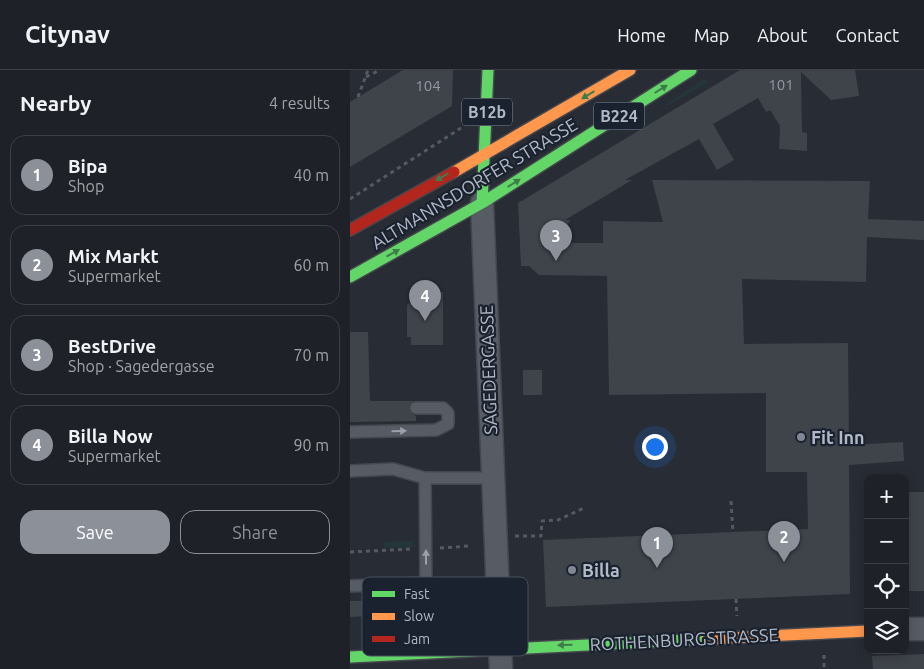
<!DOCTYPE html>
<html lang="en">
<head>
<meta charset="utf-8">
<style>
	body { margin:0; font-family:Ubuntu,sans-serif; background:#2b2e33; color:#f1f3f6 }
	.controls { position:absolute; right:15px; bottom:15px; display:grid; overflow:hidden; border-radius:10px; box-shadow:0 2px 12px #0003 }
	.controls button { width:45px; height:45px; display:grid; place-items:center; padding:0; border:0; border-bottom:1px solid #3c3e44; background:#1e2127; color:#f1f3f6; font:25px sans-serif }
	.you { position:absolute; left:304px; top:376px; width:18px; height:18px; margin:-12px; border:4px solid #fff; border-radius:50%; background:#1a73e8; box-shadow:0 0 0 8px #1a73e833 }
	.badge { display:grid; place-items:center; width:32px; height:32px; border-radius:50%; background:#8c9099; color:#fff; font-size:16px; font-weight:700 }
	.pin { position:absolute; translate:-50% -41px; filter:drop-shadow(0 1px 2px #0008) }
	.pin::after { content:''; position:absolute; top:26px; width:18px; height:15px; background:inherit; clip-path:polygon(0 0,100% 0,50% 100%) }
	.list { margin:0; padding:0; list-style:none }
	h2 { display:flex; justify-content:space-between; align-items:center; height:65px; margin:0; padding:0 20px; font-size:21px }
	h2 small { font-size:16px; font-weight:400; color:#a1a3a7 }
	.list li { display:grid; grid-template-columns:32px 1fr auto; gap:15px; align-items:center; box-sizing:border-box; height:80px; margin:0 10px 10px; padding:0 10px; border:1px solid #3c3e44; border-radius:15px }
	.list b { display:block; font-size:19px; white-space:nowrap }
	.list p { margin:0; font-size:16px; white-space:nowrap; color:#a1a3a7 }
	.list em { font-size:16px; font-style:normal; color:#a1a3a7 }
	.actions { display:flex; gap:10px; padding:15px 20px }
	.actions a { flex:1; padding:11px 0; border:1px solid #8c9099; border-radius:15px; text-align:center; font-size:18px; color:#8c9099 }
	.actions .main { background:#8c9099; color:#fff }
	.icon { flex:none; width:28px; height:28px; fill:none; stroke:currentColor; stroke-width:2; stroke-linecap:round; stroke-linejoin:round }
	.map { position:relative; flex:none; width:574px; height:599px; overflow:hidden }
	header { display:flex; align-items:center; gap:30px; box-sizing:border-box; height:70px; padding:0 25px; background:#1e2127; border-bottom:1px solid #3c3e44 }
	header strong { font-size:24px }
	nav { display:flex; gap:28px; margin-inline-start:auto; font-size:18px }
	main { display:flex }
	aside { flex:1; background:#1e2127 }
	.map>svg:first-child { display:block }
	.green { fill:#25363a }
	.building { fill:#3f434a }
	.lines { fill:none; stroke-linecap:round; stroke-linejoin:round }
	.lane-casing { stroke:#44474d; stroke-width:14 }
	.street-casing { stroke:#44474d; stroke-width:25 }
	.fast-casing { stroke:#44474d; stroke-width:14 }
	.slow-casing { stroke:#44474d; stroke-width:14 }
	.jam-casing { stroke:#44474d; stroke-width:14 }
	.path { stroke:#555a60; stroke-width:3; stroke-dasharray:4 4; stroke-linecap:butt }
	.lane { stroke:#575b63; stroke-width:11 }
	.street { stroke:#575b63; stroke-width:22 }
	.fast { stroke:#63d668; stroke-width:11 }
	.slow { stroke:#ff974d; stroke-width:11 }
	.jam { stroke:#b3261e; stroke-width:11 }
	.oneway { fill:#3f7c4c }
	.oneway2 { fill:#9aa1ad }
	.poi-dot { fill:#818793; stroke:#1b222f; stroke-width:2 }
	.labels { text-anchor:middle; dominant-baseline:central; stroke-width:4.5; stroke-linejoin:round; paint-order:stroke }
	.number-label { font-size:15px; fill:#949ba7 }
	.shield { fill:#1b222f; stroke:#848b99; stroke-width:1 }
	.shield-label { font-size:16px; font-weight:bold; fill:#b1b8c6 }
	.street-label { font-size:18px; fill:#b1b8c6; stroke:#1b222f }
	.poi-label { font-size:18px; font-weight:bold; fill:#b1b8c6; stroke:#1b222f; text-anchor:start }
	.key { fill:#1b222f; stroke:#484f5c; stroke-width:1 }
	.key-label { font-size:14px; fill:#b1b8c6 }
</style>
</head>
<body>
<header>
<strong>Citynav</strong>
<nav><a>Home</a><a>Map</a><a>About</a><a>Contact</a></nav>
</header>
<main>
<aside>
<h2>Nearby<small>4 results</small></h2>
<ul class="list">
<li><span class="badge">1</span><div><b>Bipa</b><p>Shop</p></div><em>40 m</em></li>
<li><span class="badge">2</span><div><b>Mix Markt</b><p>Supermarket</p></div><em>60 m</em></li>
<li><span class="badge">3</span><div><b>BestDrive</b><p>Shop · Sagedergasse</p></div><em>70 m</em></li>
<li><span class="badge">4</span><div><b>Billa Now</b><p>Supermarket</p></div><em>90 m</em></li>
</ul>
<div class="actions"><a class="main">Save</a><a>Share</a></div>
</aside>
<div class="map">
<svg width="574" height="599" viewBox="0 0 574 599">
	<rect width="100%" height="100%" fill="#282c34"/>
	<!-- green -->
	<path class="green" d="M 355,8 L 358,13 L 316,36 L 315,35 Z
		M 63,471 L 63,477 L 34,478 L 33,472 Z"/>
	<!-- building -->
	<path class="building" d="M 53,0 L 103,0 L 102,36 L 0,97 L 0,32 Z
		M 390,0 L 505,0 L 509,26 L 481,30 L 451,2 L 452,62 L 457,63 L 457,81 L 429,79 L 430,56 L 420,40 L 416,42 L 408,28 L 363,54 L 384,90 L 367,100 L 349,69 L 275,110 L 282,110 L 215,150 L 220,150 L 208,173 L 253,173 L 253,151 L 313,152 L 302,110 L 520,111 L 518,149 L 574,151 L 574,170 L 517,167 L 516,212 L 392,209 L 394,274 L 498,273 L 499,375 L 553,372 L 554,391 L 499,395 L 500,524 L 196,537 L 193,470 L 458,459 L 457,402 L 416,402 L 416,323 L 259,325 L 257,206 L 189,205 L 179,196 L 171,196 L 168,133 Z
		M 70,222 L 93,222 L 93,275 L 61,275 L 61,267 L 57,267 L 57,235 Z
		M 0,262 L 18,262 L 20,331 L 64,331 L 59,338 L 62,344 L 66,346 L 66,351 L 0,352 Z
		M 173,300 L 192,300 L 192,325 L 173,325 Z
		M 555,422 L 574,422 L 574,521 L 555,521 Z
		M 76,530 L 76,543 L 0,547 L 0,531 Z
		M 574,584 L 574,599 L 523,599 L 522,586 Z"/>
	<g class="lines">
		<defs>
			<path id="lane" d="M 0,362 L 86,360 L 98,354 L 98,343 L 93,338 L 66,338
				M 0,401 L 43,399 L 75,408 L 76,513 L 0,516
				M 75,408 L 142,408"/>
			<path id="street" d="M 132,133 L 151,599
				M 555,559 L 574,559"/>
			<path id="fast" d="M 132,133 L 138,0
				M 0,207 L 132,133 L 341,0
				M 0,587 L 357,569"/>
			<path id="slow" d="M 104,102 L 280,0
				M 357,569 L 518,561"/>
			<path id="jam" d="M 0,160 L 104,102"/>
		</defs>
		<!-- lane casing -->
		<use href="#lane" class="lane-casing"/>
		<!-- street casing -->
		<use href="#street" class="street-casing"/>
		<!-- fast casing -->
		<use href="#fast" class="fast-casing"/>
		<!-- slow casing -->
		<use href="#slow" class="slow-casing"/>
		<!-- jam casing -->
		<use href="#jam" class="jam-casing"/>
		<!-- path -->
		<path class="path" d="M 16,7 L 30,0
			M 8,27 L 18,0
			M 0,129 L 111,58
			M 381,431 L 383,463
			M 165,466 L 191,466 L 192,451 L 208,450 L 234,438
			M 90,478 L 119,476
			M 0,482 L 62,479
			M 386,529 L 387,546
			M 100,539 L 121,539
			M 42,545 L 50,562
			M 474,585 L 474,599"/>
		<!-- lane -->
		<use href="#lane" class="lane"/>
		<!-- street -->
		<use href="#street" class="street"/>
		<!-- fast -->
		<use href="#fast" class="fast"/>
		<!-- slow -->
		<use href="#slow" class="slow"/>
		<!-- jam -->
		<use href="#jam" class="jam"/>
	</g>
	<!-- one-way arrows -->
	<defs><path id="oneway-solid" d="M-6-.8H1V-3.2L6.5 0L1 3.2V.8H-6Z" transform="scale(1.25)"/></defs>
	<g class="oneway">
		<use href="#oneway-solid" transform="translate(311 19) rotate(-32)"/>
		<use href="#oneway-solid" transform="translate(238 25) rotate(149)"/>
		<use href="#oneway-solid" transform="translate(92 107) rotate(150)"/>
		<use href="#oneway-solid" transform="translate(164 113) rotate(-32)"/>
		<use href="#oneway-solid" transform="translate(43 183) rotate(-29)"/>
		<use href="#oneway-solid" transform="translate(215 575) rotate(178)"/>
	</g>
	<g class="oneway2">
		<use href="#oneway-solid" transform="translate(49 361) rotate(-1)"/>
		<use href="#oneway-solid" transform="translate(76 487) rotate(-90)"/>
	</g>
	<!-- markers -->
	<g class="poi-dot">
		<circle cx="451" cy="367" r="5"/>
		<circle cx="222" cy="500" r="5"/>
	</g>
	<g class="labels">
		<!-- number labels -->
		<g class="number-label">
			<text x="431" y="14">101</text>
			<text x="78" y="15">104</text>
		</g>
		<!-- shield labels -->
		<g class="shield">
			<rect x="112" y="28.5" width="50" height="27" rx="4"/>
			<rect x="244" y="32.5" width="50" height="27" rx="4"/>
		</g>
		<g class="shield-label">
			<text x="137" y="42">B12b</text>
			<text x="269" y="46">B224</text>
		</g>
		<!-- street labels -->
		<g class="street-label">
			<text transform="translate(124 113) rotate(-31)">ALTMANNSDORFER STRASSE</text>
			<text transform="translate(138 300) rotate(-92)">SAGEDERGASSE</text>
			<text transform="translate(334 569) rotate(-3)">ROTHENBURGSTRASSE</text>
		</g>
		<!-- poi labels -->
		<g class="poi-label">
			<text x="461" y="367">Fit Inn</text>
			<text x="232" y="500">Billa</text>
		</g>
	</g>
	<!-- legend -->
	<rect x="12" y="507" width="166" height="79" rx="8" class="key"/>
	<rect x="22" y="521" width="23" height="6" fill="#63d668"/>
	<rect x="22" y="543" width="23" height="7" fill="#ff974d"/>
	<rect x="22" y="566" width="23" height="6" fill="#b3261e"/>
	<g class="key-label">
		<text x="54" y="529">Fast</text>
		<text x="54" y="551">Slow</text>
		<text x="54" y="574">Jam</text>
	</g>
</svg>
<div class="controls">
<button>+</button>
<button>−</button>
<button><svg class="icon" aria-label="locate" viewBox="0 0 24 24"><circle cx="12" cy="12" r="6"/><path d="M12 2v4M12 18v4M2 12h4M18 12h4"/></svg></button>
<button><svg class="icon" aria-label="layers" viewBox="0 0 24 24"><path d="M12 4l9 5-9 5-9-5zM3 14l9 5 9-5"/></svg></button>
</div>
<div class="you"></div>
<div class="pin badge" style="left:307px;top:498px">1</div>
<div class="pin badge" style="left:434px;top:492px">2</div>
<div class="pin badge" style="left:206px;top:191px">3</div>
<div class="pin badge" style="left:75px;top:251px">4</div>
</div>
</main>
</body>
</html>
